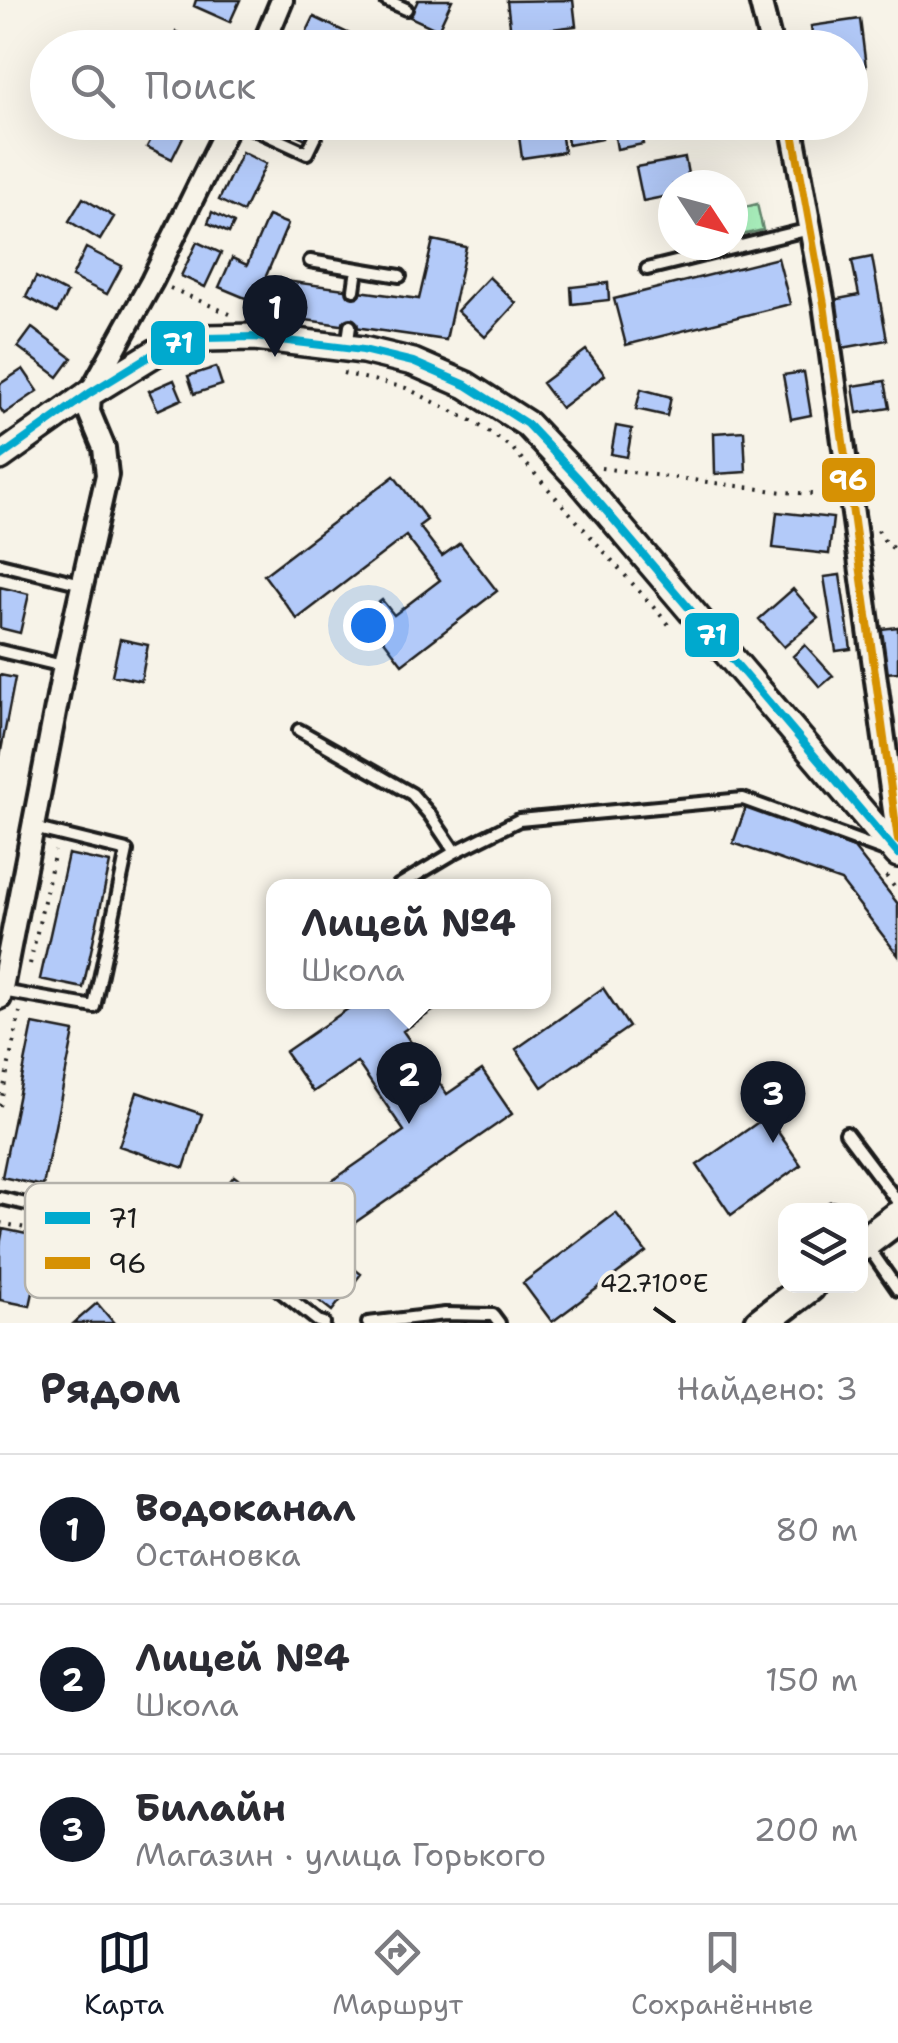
<!DOCTYPE html>
<html lang="ru">
<head>
<meta charset="utf-8">
<style>
	body { margin:0; font-family:"Shantell Sans",sans-serif; background:#f2f2f3; color:#2b2b33 }
	.controls { position:absolute; right:30px; bottom:30px; display:grid; overflow:hidden; border-radius:20px; box-shadow:0 10px 40px #0002 }
	.controls button { width:90px; height:90px; display:grid; place-items:center; padding:0; border:0; border-bottom:2px solid #e1e1e2; background:#fff; color:#2b2b33; font:50px sans-serif }
	.compass { position:absolute; left:658px; top:170px; width:90px; height:90px; border-radius:50%; background:#fff; box-shadow:0 10px 40px #0002; rotate:126deg }
	.you { position:absolute; left:368px; top:625px; width:35px; height:35px; margin:-25px; border:8px solid #fff; border-radius:50%; background:#1a73e8; box-shadow:0 0 0 15px #1a73e833 }
	.badge { display:grid; place-items:center; width:65px; height:65px; border-radius:50%; background:#111827; color:#fff; font-size:32px; font-weight:700 }
	.pin { position:absolute; translate:-50% -82px; filter:drop-shadow(0 2px 5px #0008) }
	.pin::after { content:''; position:absolute; top:52px; width:35px; height:30px; background:inherit; clip-path:polygon(0 0,100% 0,50% 100%) }
	.popup { position:absolute; left:266px; top:879px; width:285px; height:130px; box-sizing:border-box; display:grid; place-content:center; border-radius:20px; background:#fff; filter:drop-shadow(0 2px 8px #0005); font-size:32px; white-space:nowrap; color:#7c7c81 }
	.popup b { font-size:38px; color:#2b2b33 }
	.popup::after { content:''; position:absolute; left:50%; top:100%; margin-left:-20px; border:20px solid transparent; border-top-color:#fff }
	.list { margin:0; padding:0; list-style:none }
	h2 { display:flex; justify-content:space-between; align-items:center; height:130px; margin:0; padding:0 40px; font-size:42px }
	h2 small { font-size:32px; font-weight:400; color:#7c7c81 }
	.list li { display:grid; grid-template-columns:65px 1fr auto; gap:30px; align-items:center; box-sizing:border-box; height:150px; padding:0 40px; border-top:2px solid #e1e1e2 }
	.list b { display:block; font-size:38px; white-space:nowrap }
	.list p { margin:0; font-size:32px; white-space:nowrap; color:#7c7c81 }
	.list em { font-size:32px; font-style:normal; color:#7c7c81 }
	.icon { flex:none; width:55px; height:55px; fill:none; stroke:currentColor; stroke-width:2; stroke-linecap:round; stroke-linejoin:round }
	.map { position:relative; flex:none; width:898px; height:1323px; overflow:hidden }
	.search { position:absolute; background:#fff; box-shadow:0 10px 40px #0002; left:30px; right:30px; top:30px; height:110px; display:flex; align-items:center; gap:25px; box-sizing:border-box; padding:0 35px; border-radius:55px; color:#7c7c81; font-size:38px }
	.sheet { height:580px; background:#fff }
	nav { display:flex; justify-content:space-around; align-items:center; box-sizing:border-box; height:140px; border-top:2px solid #e1e1e2; background:#fff; font-size:28px; color:#7c7c81 }
	nav a { display:grid; justify-items:center; gap:5px }
	nav .on { color:#111827 }
	.map>svg:first-child { display:block }
	.green { fill:#a8eebb; stroke:#62856c; stroke-width:2.5 }
	.building { fill:#b3caf9; stroke:#1c1c1c; stroke-width:2.5 }
	.lines { fill:none; stroke-linecap:round; stroke-linejoin:round }
	.service-casing { stroke:#1c1c1c; stroke-width:18 }
	.minor-casing { stroke:#1c1c1c; stroke-width:28 }
	.tertiary-casing { stroke:#1c1c1c; stroke-width:32 }
	.secondary-casing { stroke:#1c1c1c; stroke-width:38 }
	.path { stroke:#1c1c1c; stroke-width:4; stroke-dasharray:2.5 8; stroke-linecap:butt }
	.service { stroke:#f7f3e8; stroke-width:10 }
	.minor { stroke:#f7f3e8; stroke-width:20 }
	.tertiary { stroke:#f7f3e8; stroke-width:25 }
	.secondary { stroke:#f7f3e8; stroke-width:30 }
	.bus-1-casing { stroke:#f7f3e8; stroke-width:15 }
	.bus-2-casing { stroke:#f7f3e8; stroke-width:15 }
	.bus-1 { stroke:#00a9ce; stroke-width:8 }
	.bus-2 { stroke:#d69104; stroke-width:8 }
	.ticks { fill:none; stroke:#1c1c1c; stroke-width:4 }
	.key { fill:#f7f3e8; stroke:#b5b2ab; stroke-width:2.5 }
	.key-label { font-size:28px; fill:#1c1c1c }
	.ticks-label { font-size:25px; text-anchor:middle; fill:#1c1c1c; stroke:#f7f3e8; stroke-width:8; stroke-linejoin:round; paint-order:stroke }
	.line-badge { stroke:#f7f3e8; stroke-width:4 }
	.badge-label { font-size:28px; text-anchor:middle; font-weight:bold; fill:#fff }
</style>
</head>
<body>
<div class="map">
<svg width="898" height="1323" viewBox="0 0 898 1323">
	<rect width="100%" height="100%" fill="#f7f3e8"/>
	<filter id="ink" filterUnits="userSpaceOnUse"><feTurbulence type="fractalNoise" baseFrequency=".01" numOctaves="2"/><feDisplacementMap in="SourceGraphic" scale="20" xChannelSelector="R" yChannelSelector="G"/><feConvolveMatrix kernelMatrix="1 2 1 2 8 2 1 2 1" color-interpolation-filters="sRGB"/></filter>
	<g filter="url(#ink)">
		<!-- green -->
		<path class="green" d="M 757,204 L 763,230 L 733,237 L 733,210 Z"/>
		<!-- building -->
		<path class="building" d="M 196,0 L 240,0 L 230,22 L 194,6 Z
			M 418,0 L 452,0 L 438,30 L 410,17 Z
			M 573,0 L 576,26 L 511,34 L 507,1 Z
			M 314,17 L 354,36 L 348,48 L 299,48 Z
			M 860,19 L 866,67 L 850,70 L 850,48 L 814,48 L 811,26 Z
			M 176,32 L 200,43 L 197,48 L 169,48 Z
			M 160,122 L 165,122 L 185,133 L 172,159 L 147,147 Z
			M 270,122 L 313,122 L 306,139 Z
			M 517,122 L 560,122 L 564,152 L 522,158 Z
			M 565,122 L 600,122 L 602,139 L 568,145 Z
			M 628,122 L 640,122 L 643,144 L 617,149 L 613,125 Z
			M 242,152 L 266,164 L 243,212 L 219,200 Z
			M 685,158 L 690,185 L 673,185 L 673,195 L 643,201 L 636,167 Z
			M 83,198 L 114,217 L 100,240 L 69,221 Z
			M 212,212 L 234,223 L 229,233 L 208,223 Z
			M 268,216 L 288,224 L 255,302 L 219,287 L 232,258 L 247,265 Z
			M 433,240 L 466,247 L 446,340 L 257,313 L 271,279 L 419,299 Z
			M 197,242 L 221,253 L 205,287 L 181,276 Z
			M 86,248 L 122,266 L 107,294 L 72,277 Z
			M 872,257 L 887,340 L 842,348 L 833,300 L 859,295 L 852,261 Z
			M 778,258 L 790,304 L 626,345 L 614,299 Z
			M 36,277 L 67,293 L 57,313 L 26,297 Z
			M 489,277 L 516,303 L 485,337 L 457,311 Z
			M 608,283 L 609,300 L 572,304 L 571,287 Z
			M 32,328 L 72,358 L 58,377 L 18,347 Z
			M 586,350 L 605,375 L 561,408 L 542,383 Z
			M 216,367 L 222,385 L 194,394 L 188,376 Z
			M 23,369 L 38,391 L 4,414 L 0,408 L 0,384 Z
			M 804,372 L 811,415 L 791,419 L 783,375 Z
			M 174,380 L 182,399 L 158,410 L 149,391 Z
			M 885,381 L 890,408 L 857,413 L 853,386 Z
			M 641,389 L 671,397 L 667,416 L 636,409 Z
			M 616,426 L 632,429 L 627,457 L 611,454 Z
			M 744,431 L 746,472 L 715,474 L 714,433 Z
			M 394,476 L 427,520 L 419,526 L 442,556 L 460,543 L 497,591 L 402,664 L 364,614 L 382,600 L 394,615 L 440,580 L 406,536 L 297,619 L 264,575 Z
			M 777,512 L 833,518 L 829,554 L 773,548 Z
			M 840,575 L 851,649 L 836,651 L 824,577 Z
			M 0,587 L 29,594 L 20,633 L 0,628 Z
			M 793,589 L 818,618 L 784,647 L 759,619 Z
			M 898,627 L 898,672 L 886,673 L 881,629 Z
			M 120,639 L 148,645 L 141,681 L 112,675 Z
			M 805,645 L 833,676 L 820,687 L 793,656 Z
			M 0,675 L 15,678 L 0,756 Z
			M 746,807 L 854,848 L 898,904 L 898,955 L 841,881 L 733,843 Z
			M 68,854 L 110,863 L 83,988 L 40,979 Z
			M 603,988 L 629,1027 L 542,1087 L 516,1049 Z
			M 358,1002 L 446,1002 L 403,1031 L 447,1094 L 482,1070 L 512,1114 L 353,1224 L 326,1185 L 404,1131 L 357,1062 L 313,1092 L 285,1052 Z
			M 33,1024 L 74,1032 L 43,1186 L 2,1177 Z
			M 137,1092 L 202,1114 L 184,1168 L 119,1146 Z
			M 767,1116 L 801,1165 L 731,1215 L 697,1165 Z
			M 234,1176 L 361,1274 L 332,1311 L 206,1212 Z
			M 616,1213 L 646,1252 L 552,1322 L 523,1283 Z
			M 3,1229 L 45,1238 L 30,1306 L 0,1300 L 0,1245 Z
			M 97,1303 L 114,1323 L 74,1323 Z"/>
		<g class="lines">
			<defs>
				<path id="service" d="M 386,0 L 406,9
					M 239,122 L 307,153 L 322,122
					M 310,261 L 400,276
					M 647,269 L 810,229
					M 354,290 L 357,269
					M 347,347 L 350,326
					M 0,564 L 82,584
					M 0,651 L 63,666
					M 299,730 L 412,794 L 430,815 L 455,852
					M 398,886 L 455,852 L 519,820 L 743,799 L 888,852
					M 2,991 L 94,1007 L 127,851 L 33,828
					M 846,1133 L 898,1202
					M 0,1198 L 57,1211
					M 832,1209 L 833,1210
					M 190,1219 L 318,1321 L 324,1323
					M 866,1244 L 898,1290
					M 368,1323 L 445,1314 L 493,1315 L 499,1323"/>
				<path id="minor" d="M 760,0 L 772,48
					M 262,48 L 282,0
					M 791,122 L 824,304 L 898,840
					M 0,998 L 64,666 L 107,475 L 104,448 L 89,412 L 90,393 L 152,281 L 230,122"/>
				<path id="tertiary" d="M 0,457 L 90,393 L 168,345 L 205,338 L 255,337 L 363,350 L 413,362 L 466,385 L 527,424 L 579,479 L 898,854"/>
				<path id="secondary" d="M 860,1246 L 898,1217
					M 761,1323 L 809,1286"/>
			</defs>
			<!-- service casing -->
			<use href="#service" class="service-casing"/>
			<!-- minor casing -->
			<use href="#minor" class="minor-casing"/>
			<!-- tertiary casing -->
			<use href="#tertiary" class="tertiary-casing"/>
			<!-- secondary casing -->
			<use href="#secondary" class="secondary-casing"/>
			<!-- path -->
			<path class="path" d="M 170,288 L 230,314
				M 343,373 L 406,388 L 474,422 L 512,448 L 671,627
				M 601,468 L 783,492 L 830,495
				M 878,530 L 885,542 L 898,552
				M 886,876 L 898,892
				M 30,964 L 55,851
				M 0,1106 L 20,1012
				M 0,1223 L 41,1231"/>
			<!-- service -->
			<use href="#service" class="service"/>
			<!-- minor -->
			<use href="#minor" class="minor"/>
			<!-- tertiary -->
			<use href="#tertiary" class="tertiary"/>
			<!-- secondary -->
			<use href="#secondary" class="secondary"/>
			<defs>
				<path id="bus-1" d="M 0,457 L 90,393 L 168,345 L 205,338 L 255,337 L 363,350 L 413,362 L 466,385 L 527,424 L 579,479 L 898,854"/>
				<path id="bus-2" d="M 791,122 L 824,304 L 898,840"/>
			</defs>
			<!-- bus-1 casing -->
			<use href="#bus-1" class="bus-1-casing"/>
			<!-- bus-2 casing -->
			<use href="#bus-2" class="bus-2-casing"/>
			<!-- bus-1 -->
			<use href="#bus-1" class="bus-1"/>
			<!-- bus-2 -->
			<use href="#bus-2" class="bus-2"/>
		</g>
	</g>
	<!-- ticks -->
	<path class="ticks" d="M 654,1308 L 675,1323"/>
	<!-- legend -->
	<rect x="25" y="1183" width="330" height="115" rx="15" class="key"/>
	<rect x="45" y="1212" width="45" height="12" fill="#00a9ce"/>
	<rect x="45" y="1257" width="45" height="12" fill="#d69104"/>
	<g class="key-label">
		<text x="108" y="1228">71</text>
		<text x="108" y="1273">96</text>
	</g>
	<g class="ticks-label">
		<text x="654" y="1292">42.710°E</text>
	</g>
	<g class="line-badge">
		<rect x="149" y="319" width="58" height="48" rx="10" fill="#00a9ce"/>
		<rect x="820" y="456" width="57" height="48" rx="10" fill="#d69104"/>
		<rect x="683" y="611" width="58" height="48" rx="10" fill="#00a9ce"/>
	</g>
	<g class="badge-label">
		<text x="178" y="353">71</text>
		<text x="848" y="490">96</text>
		<text x="712" y="645">71</text>
	</g>
</svg>
<div class="controls">
<button><svg class="icon" aria-label="layers" viewBox="0 0 24 24"><path d="M12 4l9 5-9 5-9-5zM3 14l9 5 9-5"/></svg></button>
</div>
<svg class="compass" viewBox="-18 -18 36 36"><path d="M0-13l5 13h-10z" fill="#e53935"/><path d="M0 13l5-13h-10z" fill="#7c7c81"/></svg>
<div class="you"></div>
<div class="pin badge" style="left:275px;top:357px">1</div>
<div class="pin badge" style="left:409px;top:1124px">2</div>
<div class="popup"><b>Лицей №4</b>Школа</div>
<div class="pin badge" style="left:773px;top:1143px">3</div>
<div class="search"><svg class="icon" aria-label="search" viewBox="0 0 24 24"><circle cx="10" cy="10" r="6"/><path d="M15 15l6 6"/></svg>Поиск</div>
</div>
<section class="sheet">
<h2>Рядом<small>Найдено: 3</small></h2>
<ul class="list">
<li><span class="badge">1</span><div><b>Водоканал</b><p>Остановка</p></div><em>80 m</em></li>
<li><span class="badge">2</span><div><b>Лицей №4</b><p>Школа</p></div><em>150 m</em></li>
<li><span class="badge">3</span><div><b>Билайн</b><p>Магазин · улица Горького</p></div><em>200 m</em></li>
</ul>
</section>
<nav>
<a class="on"><svg class="icon" aria-label="map" viewBox="0 0 24 24"><path d="M3 6l6-2 6 2 6-2v14l-6 2-6-2-6 2zM9 4v14M15 6v14"/></svg>Карта</a>
<a><svg class="icon" aria-label="directions" viewBox="0 0 24 24"><path d="M12 3l9 9-9 9-9-9zM9 14v-3h6M13 9l2 2-2 2"/></svg>Маршрут</a>
<a><svg class="icon" aria-label="saved" viewBox="0 0 24 24"><path d="M7 4h10v16l-5-4-5 4z"/></svg>Сохранённые</a>
</nav>
</body>
</html>
